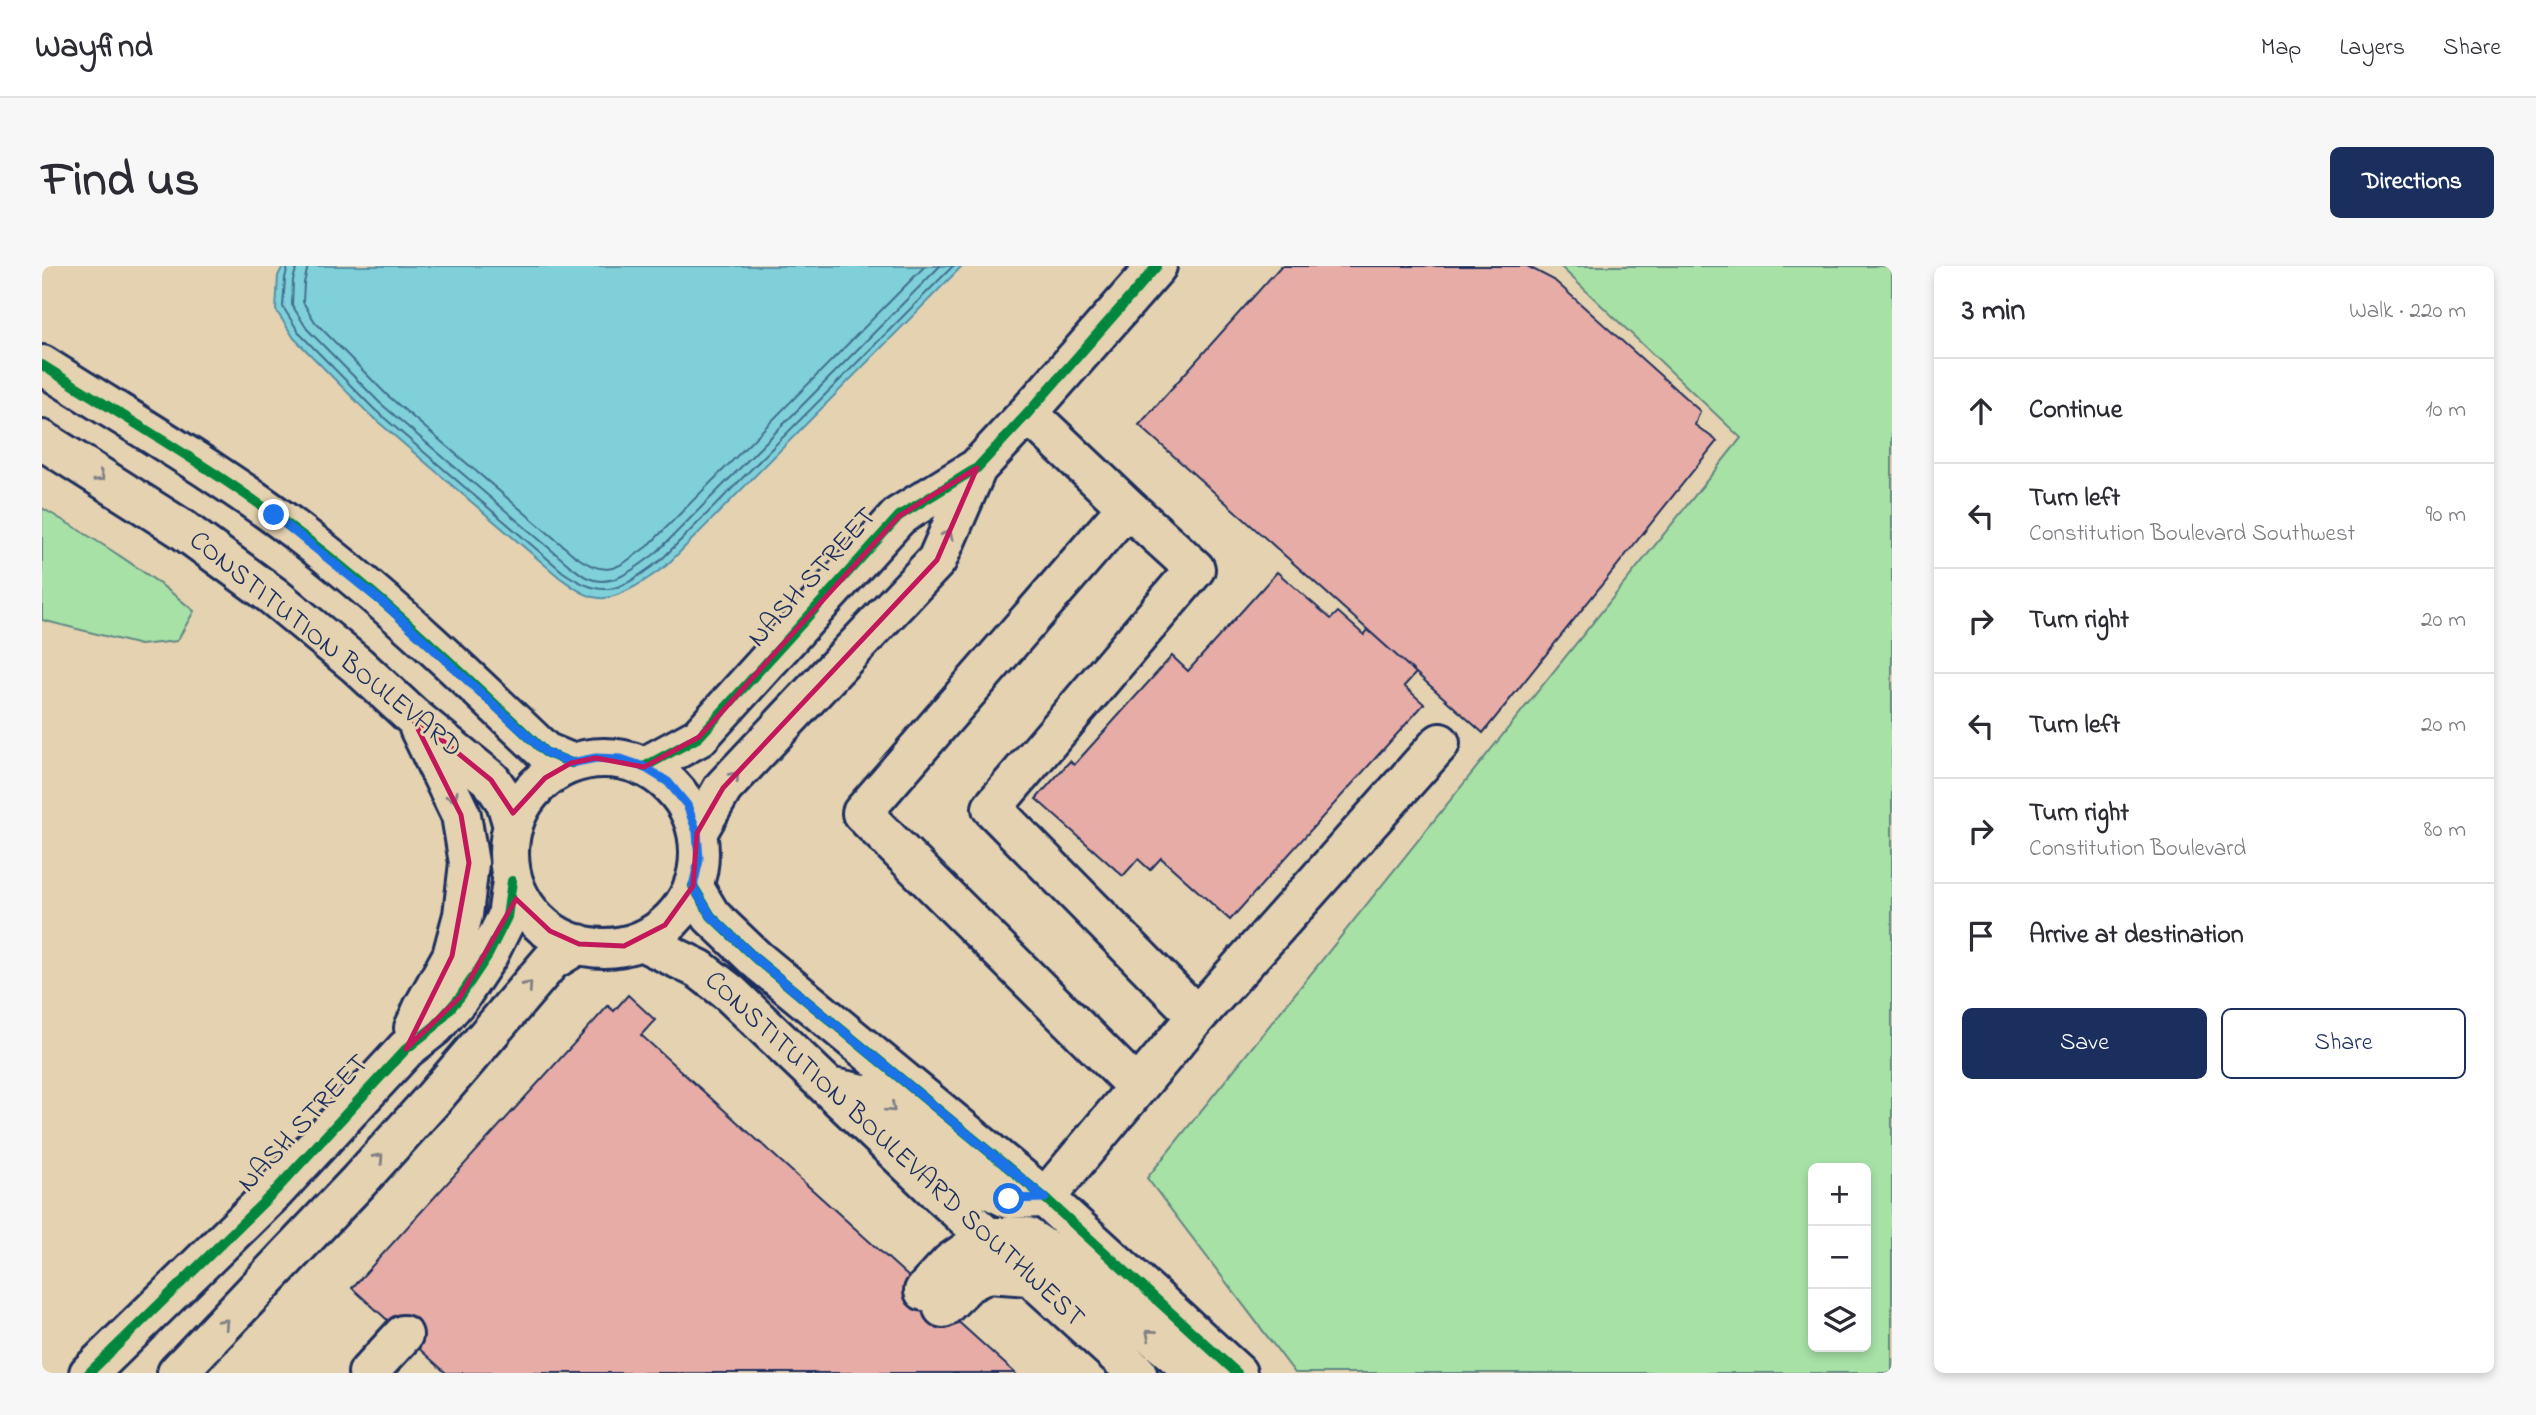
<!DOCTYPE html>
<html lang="en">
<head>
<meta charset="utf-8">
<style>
	body { margin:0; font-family:"Indie Flower",sans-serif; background:#f7f7f7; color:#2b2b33 }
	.controls { position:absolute; right:21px; bottom:21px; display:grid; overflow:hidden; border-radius:10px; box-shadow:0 4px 10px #0003 }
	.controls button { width:63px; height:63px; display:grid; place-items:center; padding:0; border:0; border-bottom:2px solid #e1e1e2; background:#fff; color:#2b2b33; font:35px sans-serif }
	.stop { position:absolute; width:21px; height:21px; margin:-16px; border:5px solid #1a73e8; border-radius:50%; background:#fff }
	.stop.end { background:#1a73e8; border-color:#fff; box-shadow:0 2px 7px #0008 }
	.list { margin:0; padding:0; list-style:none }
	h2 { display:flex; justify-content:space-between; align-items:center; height:91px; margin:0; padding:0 28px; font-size:30px }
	h2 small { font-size:23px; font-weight:400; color:#7c7c81 }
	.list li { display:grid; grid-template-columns:46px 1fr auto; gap:21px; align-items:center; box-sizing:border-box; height:105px; padding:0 28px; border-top:2px solid #e1e1e2 }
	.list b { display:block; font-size:26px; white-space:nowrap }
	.list p { margin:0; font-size:23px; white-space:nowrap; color:#7c7c81 }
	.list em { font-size:23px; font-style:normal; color:#7c7c81 }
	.actions { display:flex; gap:14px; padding:21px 28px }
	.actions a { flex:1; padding:16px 0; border:2px solid #1b2f5e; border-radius:10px; text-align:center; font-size:24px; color:#1b2f5e }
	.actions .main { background:#1b2f5e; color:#fff }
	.icon { flex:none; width:38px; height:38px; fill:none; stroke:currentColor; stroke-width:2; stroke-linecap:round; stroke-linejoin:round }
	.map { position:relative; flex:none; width:1850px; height:1107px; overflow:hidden; border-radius:10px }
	header { display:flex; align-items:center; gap:42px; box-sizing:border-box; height:98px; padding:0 35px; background:#fff; border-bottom:2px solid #e1e1e2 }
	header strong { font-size:33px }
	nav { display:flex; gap:38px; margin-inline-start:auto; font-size:24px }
	.intro { display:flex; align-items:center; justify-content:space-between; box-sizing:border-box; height:168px; padding:0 42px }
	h1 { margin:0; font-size:49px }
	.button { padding:18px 32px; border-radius:10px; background:#1b2f5e; color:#fff; font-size:24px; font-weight:700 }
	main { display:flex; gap:42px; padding:0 42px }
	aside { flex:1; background:#fff; border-radius:10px; box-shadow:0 4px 10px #0003 }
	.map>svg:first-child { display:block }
	.green { fill:#a7e1a6; stroke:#618882; stroke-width:2; fill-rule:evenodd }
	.water { fill:#7fd0d9; stroke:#5790a8; stroke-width:2 }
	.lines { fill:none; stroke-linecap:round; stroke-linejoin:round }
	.shore { stroke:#436f8f; stroke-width:2 }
	.building { fill:#e7aca5; stroke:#1b2f5e; stroke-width:2 }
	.minor-casing { stroke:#1b2f5e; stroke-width:44 }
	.minor { stroke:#e5d2b0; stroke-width:38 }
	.cycleway-casing { stroke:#e5d2b0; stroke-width:15 }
	.cycleway { stroke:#00873e; stroke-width:10 }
	.oneway { stroke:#808087 }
	.route { stroke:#1a73e8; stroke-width:9 }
	.marked { fill:none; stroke:#c2185b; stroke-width:5; stroke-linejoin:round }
	.labels { text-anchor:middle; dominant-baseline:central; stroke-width:6; stroke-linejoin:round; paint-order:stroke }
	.street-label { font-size:28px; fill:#1b2f5e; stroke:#e5d2b0 }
</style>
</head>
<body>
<header>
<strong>Wayfind</strong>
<nav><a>Map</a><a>Layers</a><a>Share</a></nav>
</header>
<div class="intro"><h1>Find us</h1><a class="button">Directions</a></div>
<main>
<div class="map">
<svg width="1850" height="1107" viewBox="0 0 1850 1107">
	<rect width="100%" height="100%" fill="#e5d2b0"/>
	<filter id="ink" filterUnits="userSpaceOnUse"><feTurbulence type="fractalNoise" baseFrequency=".0143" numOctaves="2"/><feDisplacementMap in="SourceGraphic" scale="14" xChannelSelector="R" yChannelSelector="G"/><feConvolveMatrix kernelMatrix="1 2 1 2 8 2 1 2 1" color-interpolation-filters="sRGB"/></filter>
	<g filter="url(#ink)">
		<!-- green -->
		<path class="green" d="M 1518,0 L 1850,0 L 1850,1107 L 1253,1107 L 1105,912 L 1699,172 ZM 1824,902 L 1824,1081 L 1771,1081 L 1771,902 Z
			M 0,242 C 53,273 105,305 152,345 L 135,375 L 98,379 L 0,354 Z"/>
		<!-- water -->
		<path class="water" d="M 241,0 L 920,0 L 624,300 C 608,311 583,330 563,332 C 546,334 530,320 517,311 L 327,148 L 252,72 L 234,44 L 236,10 Z"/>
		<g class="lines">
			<!-- shore -->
			<path class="shore" d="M 246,0 L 243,12 L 241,41 L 258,68 L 332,143 L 521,306 C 565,336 579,323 619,294 L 911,0
				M 255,0 L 251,14 L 250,39 L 265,63 L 338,137 L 527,299 C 533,303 539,309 546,312 C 570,323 595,301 614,287 L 898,0
				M 266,0 L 262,17 L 261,36 L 273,56 L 345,129 L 533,290 C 567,314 576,301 607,279 L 883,0"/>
		</g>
		<!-- building -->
		<path class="building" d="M 1239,0 L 1485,0 L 1512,14 L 1658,145 L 1653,159 L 1675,175 L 1441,467 L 1097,159 Z
			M 1235,306 L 1289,353 L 1296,346 L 1322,369 L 1326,364 L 1374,407 L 1362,420 L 1382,438 L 1188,654 L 1119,592 L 1108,604 L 1096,593 L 1081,610 L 994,533 L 1028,495 L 1032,499 L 1130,390 L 1146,405 Z
			M 586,729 L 613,754 L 599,769 L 973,1107 L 404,1107 L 310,1022 L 566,740 L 572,745 Z"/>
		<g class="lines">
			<defs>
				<path id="minor" d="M 0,99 C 91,157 186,211 270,277 C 352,341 428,414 503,486 L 529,497
					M 986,147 L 1085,241 L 820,547 L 1095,821
					M 0,174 L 140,263 L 230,329 L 315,399 L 369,449 L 449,514 L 464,536 L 471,560
					M467 587a95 95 0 1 1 190 0a95 95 0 1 1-190 0Z
					M 602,501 L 657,471 L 857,250 L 935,202 L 986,147 L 1115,0
					M 655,567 L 681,522 L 895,294 L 935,202
					M 651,620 L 669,650 L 714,693 L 1003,932 L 1195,1107
					M 599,675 L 657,703 L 688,727 L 899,929 L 1095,1107
					M 1155,750 L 1398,477
					M 372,762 L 381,742 L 410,690 L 421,649 L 427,597 L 419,549 L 377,462
					M 786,821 L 836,831 L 932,916 L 967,933 L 1003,932 L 1155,750 L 950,542 L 1153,303 L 1085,241
					M 882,1025 L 909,996 L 945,971 L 985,971 L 1029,1001 L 1150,1103 L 1163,1107
					M 901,1042 L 926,1017 L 946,1007 L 987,1010
					M 47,1107 L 232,926 L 364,783 L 393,760 L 418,731 L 446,689 L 465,651 L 470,615
					M 135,1107 L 316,916 L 391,833 L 509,695 L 537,678
					M 326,1107 L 361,1069"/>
			</defs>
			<!-- minor casing -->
			<use href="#minor" class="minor-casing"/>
			<!-- minor -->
			<use href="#minor" class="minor"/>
			<defs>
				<path id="cycleway" d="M 0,99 C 91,157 186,211 270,277 C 352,341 428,414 503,486 L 529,497
					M 602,501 L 657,471 L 857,250 L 935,202 L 986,147 L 1115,0
					M 651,620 L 669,650 L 714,693 L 1003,932 L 1195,1107
					M 47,1107 L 232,926 L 364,783 L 393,760 L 418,731 L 446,689 L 465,651 L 470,615"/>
			</defs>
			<!-- cycleway casing -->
			<use href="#cycleway" class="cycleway-casing"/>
			<!-- cycleway -->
			<use href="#cycleway" class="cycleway"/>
		</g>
		<!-- one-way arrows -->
		<defs><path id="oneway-chevron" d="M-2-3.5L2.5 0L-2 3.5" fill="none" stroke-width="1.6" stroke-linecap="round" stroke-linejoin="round" transform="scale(1.75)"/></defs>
		<g class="oneway">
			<use href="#oneway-chevron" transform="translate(58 211) rotate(33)"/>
			<use href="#oneway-chevron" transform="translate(906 268) rotate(-66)"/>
			<use href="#oneway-chevron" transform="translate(693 510) rotate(-47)"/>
			<use href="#oneway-chevron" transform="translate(411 531) rotate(66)"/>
			<use href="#oneway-chevron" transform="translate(486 720) rotate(-48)"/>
			<use href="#oneway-chevron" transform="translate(849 842) rotate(42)"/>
			<use href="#oneway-chevron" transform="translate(337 892) rotate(-48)"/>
			<use href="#oneway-chevron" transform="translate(182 1057) rotate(-47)"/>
			<use href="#oneway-chevron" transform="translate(1108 1068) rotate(-140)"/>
		</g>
	</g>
	<g class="lines" filter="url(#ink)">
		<!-- route -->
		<path class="route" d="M 232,249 L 345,340 L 503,486 L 529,497 L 554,492 L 579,493 L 602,501 L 626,516 L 645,539 L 655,566 L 657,594 L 651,620 L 669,650 L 714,693 L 1003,932 L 967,933"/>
	</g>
	<!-- marked area -->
	<path class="marked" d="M 935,202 L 895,294 L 681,522 L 655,567 L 651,620 L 623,659 L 582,680 L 537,678 L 508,665 L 474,633 L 418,731 L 364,783 L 410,690 L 427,597 L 419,549 L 369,449 L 449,514 L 471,547 L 503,512 L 529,497 L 554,492 L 602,501 L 657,471 L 857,250 Z"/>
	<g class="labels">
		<!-- street labels -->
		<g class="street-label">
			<text transform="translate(771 312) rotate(-48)">NASH STREET</text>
			<text transform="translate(283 379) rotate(39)">CONSTITUTION BOULEVARD</text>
			<text transform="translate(262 858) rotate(-47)">NASH STREET</text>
			<text transform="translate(852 884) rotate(43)">CONSTITUTION BOULEVARD SOUTHWEST</text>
		</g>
	</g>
</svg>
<div class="controls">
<button>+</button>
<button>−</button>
<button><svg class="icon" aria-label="layers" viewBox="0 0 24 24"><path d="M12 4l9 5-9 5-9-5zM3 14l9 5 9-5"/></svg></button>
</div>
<div class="stop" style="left:967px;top:933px"></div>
<div class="stop end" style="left:232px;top:249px"></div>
</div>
<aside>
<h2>3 min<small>Walk · 220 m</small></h2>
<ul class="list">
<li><svg class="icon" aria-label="ahead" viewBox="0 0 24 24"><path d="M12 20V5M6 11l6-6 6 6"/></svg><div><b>Continue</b></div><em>10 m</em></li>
<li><svg class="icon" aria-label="left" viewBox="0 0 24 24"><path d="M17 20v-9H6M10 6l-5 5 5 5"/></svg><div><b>Turn left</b><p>Constitution Boulevard Southwest</p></div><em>90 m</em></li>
<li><svg class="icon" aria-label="right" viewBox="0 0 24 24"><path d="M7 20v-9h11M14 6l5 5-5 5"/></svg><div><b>Turn right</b></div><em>20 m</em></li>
<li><svg class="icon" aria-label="left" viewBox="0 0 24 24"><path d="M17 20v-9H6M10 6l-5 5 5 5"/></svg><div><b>Turn left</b></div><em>20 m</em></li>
<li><svg class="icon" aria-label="right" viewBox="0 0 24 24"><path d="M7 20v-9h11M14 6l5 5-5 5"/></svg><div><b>Turn right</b><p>Constitution Boulevard</p></div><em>80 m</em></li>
<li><svg class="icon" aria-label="arrive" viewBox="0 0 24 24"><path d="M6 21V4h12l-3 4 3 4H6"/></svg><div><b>Arrive at destination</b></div></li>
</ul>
<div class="actions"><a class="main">Save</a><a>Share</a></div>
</aside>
</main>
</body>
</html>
